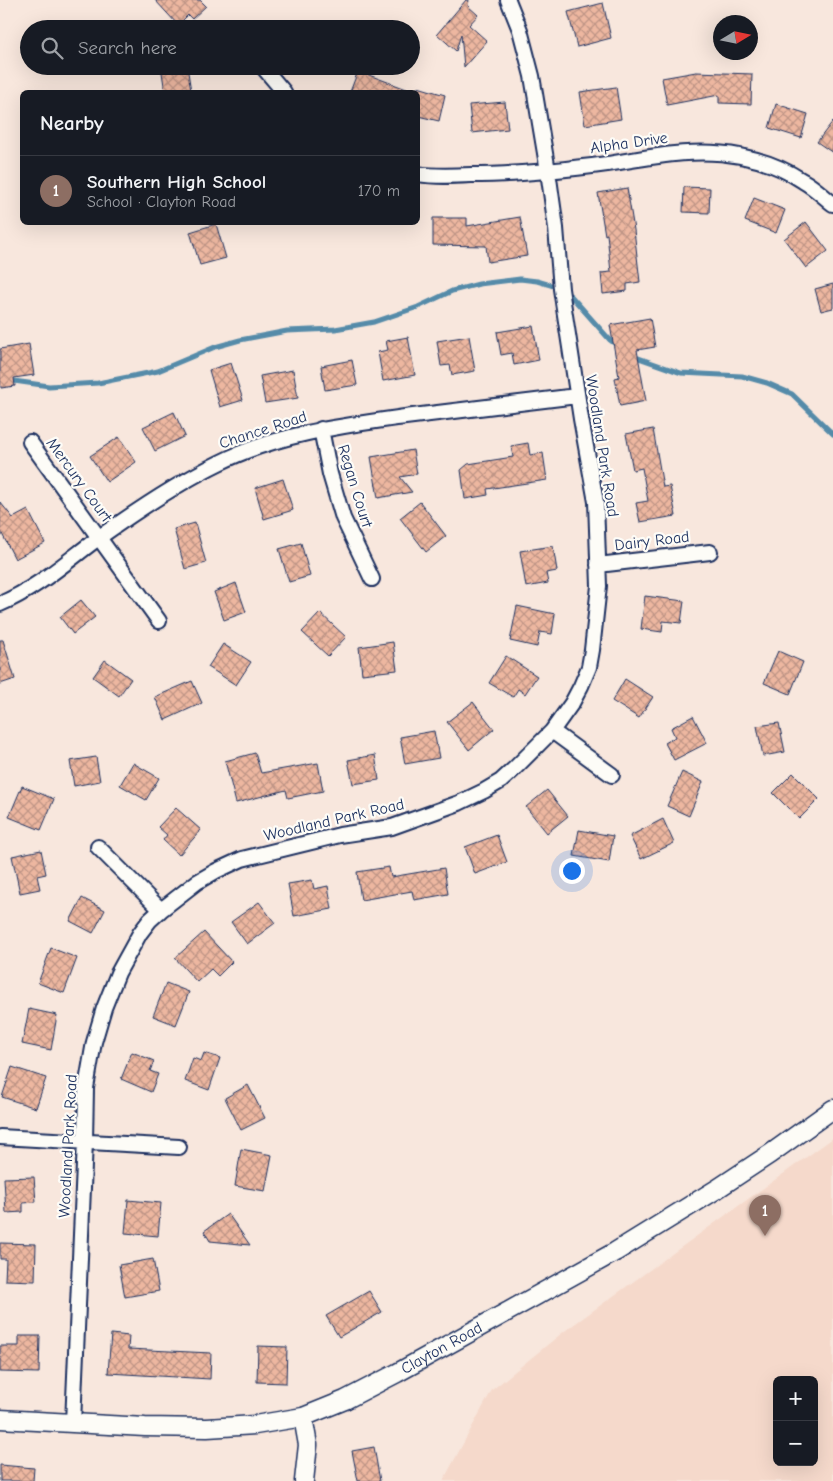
<!DOCTYPE html>
<html lang="en">
<head>
<meta charset="utf-8">
<style>
	body { margin:0; font-family:"Comic Neue",sans-serif; background:#242831; color:#f1f3f6 }
	.controls { position:absolute; right:15px; bottom:15px; display:grid; overflow:hidden; border-radius:8px; box-shadow:0 5px 20px #0002 }
	.controls button { width:45px; height:45px; display:grid; place-items:center; padding:0; border:0; border-bottom:1px solid #363941; background:#171b24; color:#f1f3f6; font:25px sans-serif }
	.compass { position:absolute; left:713px; top:15px; width:45px; height:45px; border-radius:50%; background:#171b24; box-shadow:0 5px 20px #0002; rotate:80deg }
	.you { position:absolute; left:571px; top:870px; width:18px; height:18px; margin:-12px; border:4px solid #fff; border-radius:50%; background:#1a73e8; box-shadow:0 0 0 8px #1a73e833 }
	.badge { display:grid; place-items:center; width:32px; height:32px; border-radius:50%; background:#1a73e8; color:#fff; font-size:16px; font-weight:700 }
	.pin { position:absolute; translate:-50% -41px; filter:drop-shadow(0 1px 2px #0008) }
	.pin::after { content:''; position:absolute; top:26px; width:18px; height:15px; background:inherit; clip-path:polygon(0 0,100% 0,50% 100%) }
	.list { margin:0; padding:0; list-style:none }
	h2 { display:flex; justify-content:space-between; align-items:center; height:65px; margin:0; padding:0 20px; font-size:21px }
	h2 small { font-size:16px; font-weight:400; color:#9ea1a6 }
	.list li { display:grid; grid-template-columns:32px 1fr auto; gap:15px; align-items:center; box-sizing:border-box; height:70px; padding:0 20px; border-top:1px solid #363941 }
	.list b { display:block; font-size:19px; white-space:nowrap }
	.list p { margin:0; font-size:16px; white-space:nowrap; color:#9ea1a6 }
	.list em { font-size:16px; font-style:normal; color:#9ea1a6 }
	.icon { flex:none; width:28px; height:28px; fill:none; stroke:currentColor; stroke-width:2; stroke-linecap:round; stroke-linejoin:round }
	.map { position:relative; flex:none; width:833px; height:1481px; overflow:hidden }
	.search { position:absolute; background:#171b24; box-shadow:0 5px 20px #0002; left:20px; top:20px; width:400px; height:55px; display:flex; align-items:center; gap:12px; box-sizing:border-box; padding:0 18px; border-radius:28px; color:#9ea1a6; font-size:19px }
	.panel { position:absolute; background:#171b24; box-shadow:0 5px 20px #0002; left:20px; top:90px; width:400px; height:135px; border-radius:8px }
	.map>svg:first-child { display:block }
	.built { fill:#f5d9cb; fill-rule:evenodd }
	.lines { fill:none; stroke-linecap:round; stroke-linejoin:round }
	.stream { stroke:#558ba9; stroke-width:5 }
	.building { fill:url(#building-cross-hatch); stroke:#1b2f5e }
	.minor-casing { stroke:#1b2f5e; stroke-width:18 }
	.tertiary-casing { stroke:#1b2f5e; stroke-width:21 }
	.minor { stroke:#fdfcf7; stroke-width:14 }
	.tertiary { stroke:#fdfcf7; stroke-width:18 }
	.labels { text-anchor:middle; dominant-baseline:central; stroke-width:4.5; stroke-linejoin:round; paint-order:stroke }
	.street-label { font-size:16px; fill:#1b2f5e; stroke:#fdfcf7 }
</style>
</head>
<body>
<div class="map">
<svg width="833" height="1481" viewBox="0 0 833 1481">
	<defs>
		<pattern id="building-cross-hatch" width="8" height="8" patternUnits="userSpaceOnUse" patternTransform="scale(1.25)"><rect width="8" height="8" fill="#edb7a0"/><path d="M0 0l8 8M0 8l8-8" fill="none" stroke="#bf9586"/></pattern>
	</defs>
	<rect width="100%" height="100%" fill="#f8e7dd"/>
	<filter id="ink" filterUnits="userSpaceOnUse"><feTurbulence type="fractalNoise" baseFrequency=".02" numOctaves="2"/><feDisplacementMap in="SourceGraphic" scale="10" xChannelSelector="R" yChannelSelector="G"/><feConvolveMatrix kernelMatrix="1 2 1 2 8 2 1 2 1" color-interpolation-filters="sRGB"/></filter>
	<g filter="url(#ink)">
		<!-- built -->
		<path class="built" d="M 833,1138 L 833,1481 L 443,1481 L 492,1390 L 562,1333 ZM 777,1380 L 814,1380 L 814,1462 L 777,1462 Z"/>
		<g class="lines">
			<!-- stream -->
			<path class="stream" d="M 633,356 L 681,373 L 742,376 L 767,383 L 792,394 L 833,434
				M 0,379 L 49,386 L 98,383 L 158,371 L 215,347 L 240,340 L 287,331 L 335,329 L 374,322 L 418,307 L 452,291 L 479,284 L 520,279 L 537,281 L 554,286 L 571,296 L 610,340 L 618,346"/>
		</g>
		<!-- building -->
		<path class="building" d="M 155,0 L 200,0 L 206,6 L 192,19 L 188,15 L 178,25 Z
			M 466,0 L 469,0 L 468,6 L 478,15 L 469,25 L 487,41 L 464,67 L 461,34 L 456,51 L 437,34 Z
			M 603,3 L 611,38 L 577,47 L 568,12 Z
			M 161,66 L 187,66 L 191,91 L 183,92 L 165,92 Z
			M 358,71 L 412,91 L 412,92 L 350,92 Z
			M 696,72 L 752,74 L 751,104 L 719,103 L 719,95 L 667,105 L 662,78 Z
			M 418,87 L 445,95 L 439,121 L 418,116 Z
			M 616,87 L 621,119 L 585,125 L 580,92 Z
			M 505,102 L 508,129 L 472,133 L 469,105 Z
			M 776,104 L 808,114 L 801,138 L 769,128 Z
			M 833,121 L 833,153 L 817,142 Z
			M 684,187 L 710,188 L 709,213 L 683,212 Z
			M 627,188 L 634,230 L 640,282 L 627,284 L 627,291 L 603,294 L 601,273 L 611,272 L 607,234 L 605,235 L 598,193 Z
			M 754,198 L 785,210 L 776,233 L 745,221 Z
			M 520,217 L 527,256 L 488,262 L 486,246 L 433,245 L 433,218 L 467,218 L 467,226 Z
			M 806,222 L 828,251 L 806,268 L 784,239 Z
			M 216,224 L 226,258 L 200,265 L 190,232 Z
			M 833,284 L 833,308 L 821,311 L 815,289 Z
			M 650,318 L 655,347 L 637,350 L 646,401 L 620,406 L 615,378 L 619,377 L 610,325 Z
			M 533,326 L 539,360 L 514,365 L 512,353 L 501,355 L 497,332 Z
			M 469,336 L 475,371 L 452,375 L 450,365 L 441,366 L 437,341 Z
			M 408,337 L 415,375 L 383,381 L 378,352 L 388,350 L 386,341 Z
			M 29,344 L 34,375 L 14,378 L 15,386 L 1,388 L 0,380 L 0,349 Z
			M 352,360 L 357,385 L 325,390 L 321,366 Z
			M 231,363 L 243,400 L 220,407 L 209,370 Z
			M 293,370 L 298,398 L 265,403 L 260,376 Z
			M 174,412 L 185,436 L 155,451 L 143,427 Z
			M 653,429 L 663,487 L 670,486 L 676,516 L 640,522 L 636,503 L 648,501 L 642,468 L 633,470 L 626,434 Z
			M 119,437 L 136,462 L 107,482 L 90,456 Z
			M 528,443 L 530,455 L 543,453 L 547,480 L 487,489 L 488,495 L 465,499 L 461,470 L 468,464 L 513,457 L 511,446 Z
			M 413,450 L 417,474 L 400,477 L 412,492 L 378,498 L 371,457 Z
			M 283,479 L 293,510 L 264,519 L 255,488 Z
			M 0,502 L 13,518 L 28,510 L 45,543 L 15,559 L 0,530 Z
			M 420,502 L 446,536 L 426,552 L 400,518 Z
			M 195,523 L 206,563 L 185,569 L 174,529 Z
			M 301,543 L 310,576 L 289,582 L 279,549 Z
			M 553,546 L 557,571 L 546,573 L 548,583 L 526,587 L 520,551 Z
			M 236,583 L 246,612 L 224,620 L 214,592 Z
			M 645,596 L 684,601 L 681,623 L 663,621 L 662,632 L 641,629 Z
			M 81,600 L 95,617 L 73,634 L 60,617 Z
			M 517,606 L 555,614 L 552,634 L 540,632 L 537,647 L 510,641 Z
			M 320,613 L 346,637 L 328,656 L 302,632 Z
			M 0,640 L 3,640 L 15,679 L 0,684 Z
			M 393,642 L 397,670 L 362,674 L 359,647 Z
			M 223,644 L 251,662 L 236,685 L 208,667 Z
			M 778,651 L 803,662 L 790,694 L 764,683 Z
			M 506,656 L 537,676 L 525,694 L 518,689 L 513,697 L 489,683 Z
			M 105,660 L 131,679 L 119,696 L 93,677 Z
			M 625,679 L 653,697 L 639,718 L 612,701 Z
			M 192,681 L 202,703 L 165,720 L 155,697 Z
			M 473,702 L 494,729 L 469,750 L 447,722 Z
			M 693,716 L 707,743 L 674,760 L 665,743 L 675,737 L 671,728 Z
			M 779,723 L 785,752 L 763,756 L 757,726 Z
			M 434,731 L 439,758 L 405,764 L 400,737 Z
			M 255,753 L 261,773 L 318,763 L 323,791 L 288,798 L 286,790 L 236,803 L 225,761 Z
			M 375,755 L 379,780 L 353,784 L 348,760 Z
			M 96,757 L 100,781 L 74,786 L 70,761 Z
			M 133,763 L 159,778 L 146,800 L 120,785 Z
			M 682,772 L 703,782 L 689,816 L 667,806 Z
			M 793,773 L 819,799 L 799,819 L 773,793 Z
			M 22,786 L 54,799 L 41,830 L 9,817 Z
			M 547,790 L 568,816 L 547,833 L 526,807 Z
			M 176,808 L 201,830 L 179,855 L 163,840 L 167,835 L 158,827 Z
			M 663,819 L 674,843 L 641,859 L 630,836 Z
			M 579,830 L 613,836 L 609,862 L 574,856 Z
			M 497,835 L 507,862 L 475,874 L 465,847 Z
			M 41,850 L 46,874 L 37,876 L 40,889 L 20,893 L 12,856 Z
			M 389,867 L 391,877 L 444,868 L 448,894 L 414,900 L 412,891 L 361,900 L 357,872 Z
			M 312,880 L 314,889 L 328,886 L 332,909 L 294,916 L 288,884 Z
			M 82,898 L 105,910 L 93,933 L 70,921 Z
			M 259,902 L 275,923 L 247,944 L 231,922 Z
			M 204,932 L 232,962 L 218,976 L 211,969 L 197,982 L 175,958 Z
			M 51,948 L 77,958 L 64,993 L 38,983 Z
			M 166,983 L 189,992 L 176,1025 L 153,1016 Z
			M 29,1009 L 57,1015 L 51,1050 L 22,1044 Z
			M 132,1052 L 154,1061 L 150,1071 L 158,1074 L 151,1092 L 121,1079 Z
			M 204,1053 L 220,1058 L 209,1090 L 185,1081 L 193,1058 L 201,1061 Z
			M 12,1067 L 46,1078 L 36,1108 L 2,1097 Z
			M 248,1085 L 265,1118 L 241,1130 L 225,1098 Z
			M 241,1149 L 272,1155 L 265,1191 L 235,1186 Z
			M 34,1177 L 36,1202 L 23,1203 L 23,1212 L 6,1213 L 4,1178 Z
			M 128,1200 L 161,1203 L 158,1236 L 125,1233 Z
			M 228,1214 L 250,1245 L 210,1241 L 204,1231 Z
			M 0,1243 L 36,1244 L 35,1281 L 5,1280 L 6,1259 L 0,1259 Z
			M 153,1259 L 159,1291 L 125,1297 L 119,1265 Z
			M 369,1291 L 382,1312 L 339,1337 L 326,1316 Z
			M 111,1334 L 129,1336 L 128,1349 L 211,1353 L 210,1379 L 108,1373 Z
			M 19,1336 L 40,1336 L 39,1373 L 0,1372 L 0,1346 L 19,1346 Z
			M 258,1346 L 287,1347 L 286,1383 L 257,1382 Z
			M 374,1447 L 380,1481 L 358,1481 L 352,1451 Z
			M 0,1465 L 34,1468 L 33,1481 L 0,1481 Z"/>
		<g class="lines">
			<defs>
				<path id="minor" d="M 262,66 L 284,92
					M 418,174 C 435,177 453,176 471,175 C 516,175 562,170 607,164 C 651,157 695,147 740,156 C 761,160 785,169 803,181 C 814,187 823,196 833,204
					M 321,429 L 330,474 L 343,518 L 372,579
					M 30,442 L 159,621
					M 598,565 L 710,552
					M 0,604 C 36,589 66,562 97,539 C 136,511 176,484 219,463 C 277,434 341,426 405,417 C 462,410 520,403 577,396
					M 552,731 L 612,775
					M 98,847 L 161,910
					M 0,1137 L 179,1147
					M 73,1423 L 85,1141 L 86,1088 L 94,1042 L 104,1008 L 118,973 L 140,933 L 150,920 L 161,910 L 197,882 L 216,871 L 242,859 L 340,835 L 392,827 L 459,803 L 484,791 L 501,781 L 513,770 L 552,731 L 572,703 L 581,686 L 589,667 L 592,650 L 599,586 L 596,502 L 581,419 L 561,289 L 556,228 L 548,171 L 532,76 L 520,30 L 508,0"/>
				<g id="tertiary">
					<path d="M 303,1417 L 308,1445 L 304,1481"/>
					<path id="s1" d="M 0,1419 L 145,1427 L 207,1428 L 255,1425 L 303,1417 L 345,1400 L 397,1373 L 615,1252 L 717,1189 L 770,1154 L 833,1109"/>
				</g>
			</defs>
			<!-- minor casing -->
			<use href="#minor" class="minor-casing"/>
			<!-- tertiary casing -->
			<use href="#tertiary" class="tertiary-casing"/>
			<!-- minor -->
			<use href="#minor" class="minor"/>
			<!-- tertiary -->
			<use href="#tertiary" class="tertiary"/>
		</g>
	</g>
	<g class="labels">
		<!-- street labels -->
		<g class="street-label">
			<text transform="translate(629 143) rotate(-8)">Alpha Drive</text>
			<text transform="translate(263 430) rotate(-18)">Chance Road</text>
			<text transform="translate(602 446) rotate(81)">Woodland Park Road</text>
			<text transform="translate(79 480) rotate(54)">Mercury Court</text>
			<text transform="translate(355 486) rotate(73)">Regan Court</text>
			<text transform="translate(652 541) rotate(-7)">Dairy Road</text>
			<text transform="translate(334 820) rotate(-13)">Woodland Park Road</text>
			<text transform="translate(68 1146) rotate(-87)">Woodland Park Road</text>
			<text stroke="none"><textPath href="#s1" startOffset="459">Clayton Road</textPath></text>
		</g>
	</g>
</svg>
<div class="controls">
<button>+</button>
<button>−</button>
</div>
<svg class="compass" viewBox="-18 -18 36 36"><path d="M0-13l5 13h-10z" fill="#e53935"/><path d="M0 13l5-13h-10z" fill="#9ea1a6"/></svg>
<div class="you"></div>
<div class="pin badge" style="left:765px;top:1236px;background:#8d6e63">1</div>
<div class="search"><svg class="icon" aria-label="search" viewBox="0 0 24 24"><circle cx="10" cy="10" r="6"/><path d="M15 15l6 6"/></svg>Search here</div>
<section class="panel">
<h2>Nearby<small></small></h2>
<ul class="list">
<li><span class="badge" style="background:#8d6e63">1</span><div><b>Southern High School</b><p>School · Clayton Road</p></div><em>170 m</em></li>
</ul>
</section>
</div>
</body>
</html>
